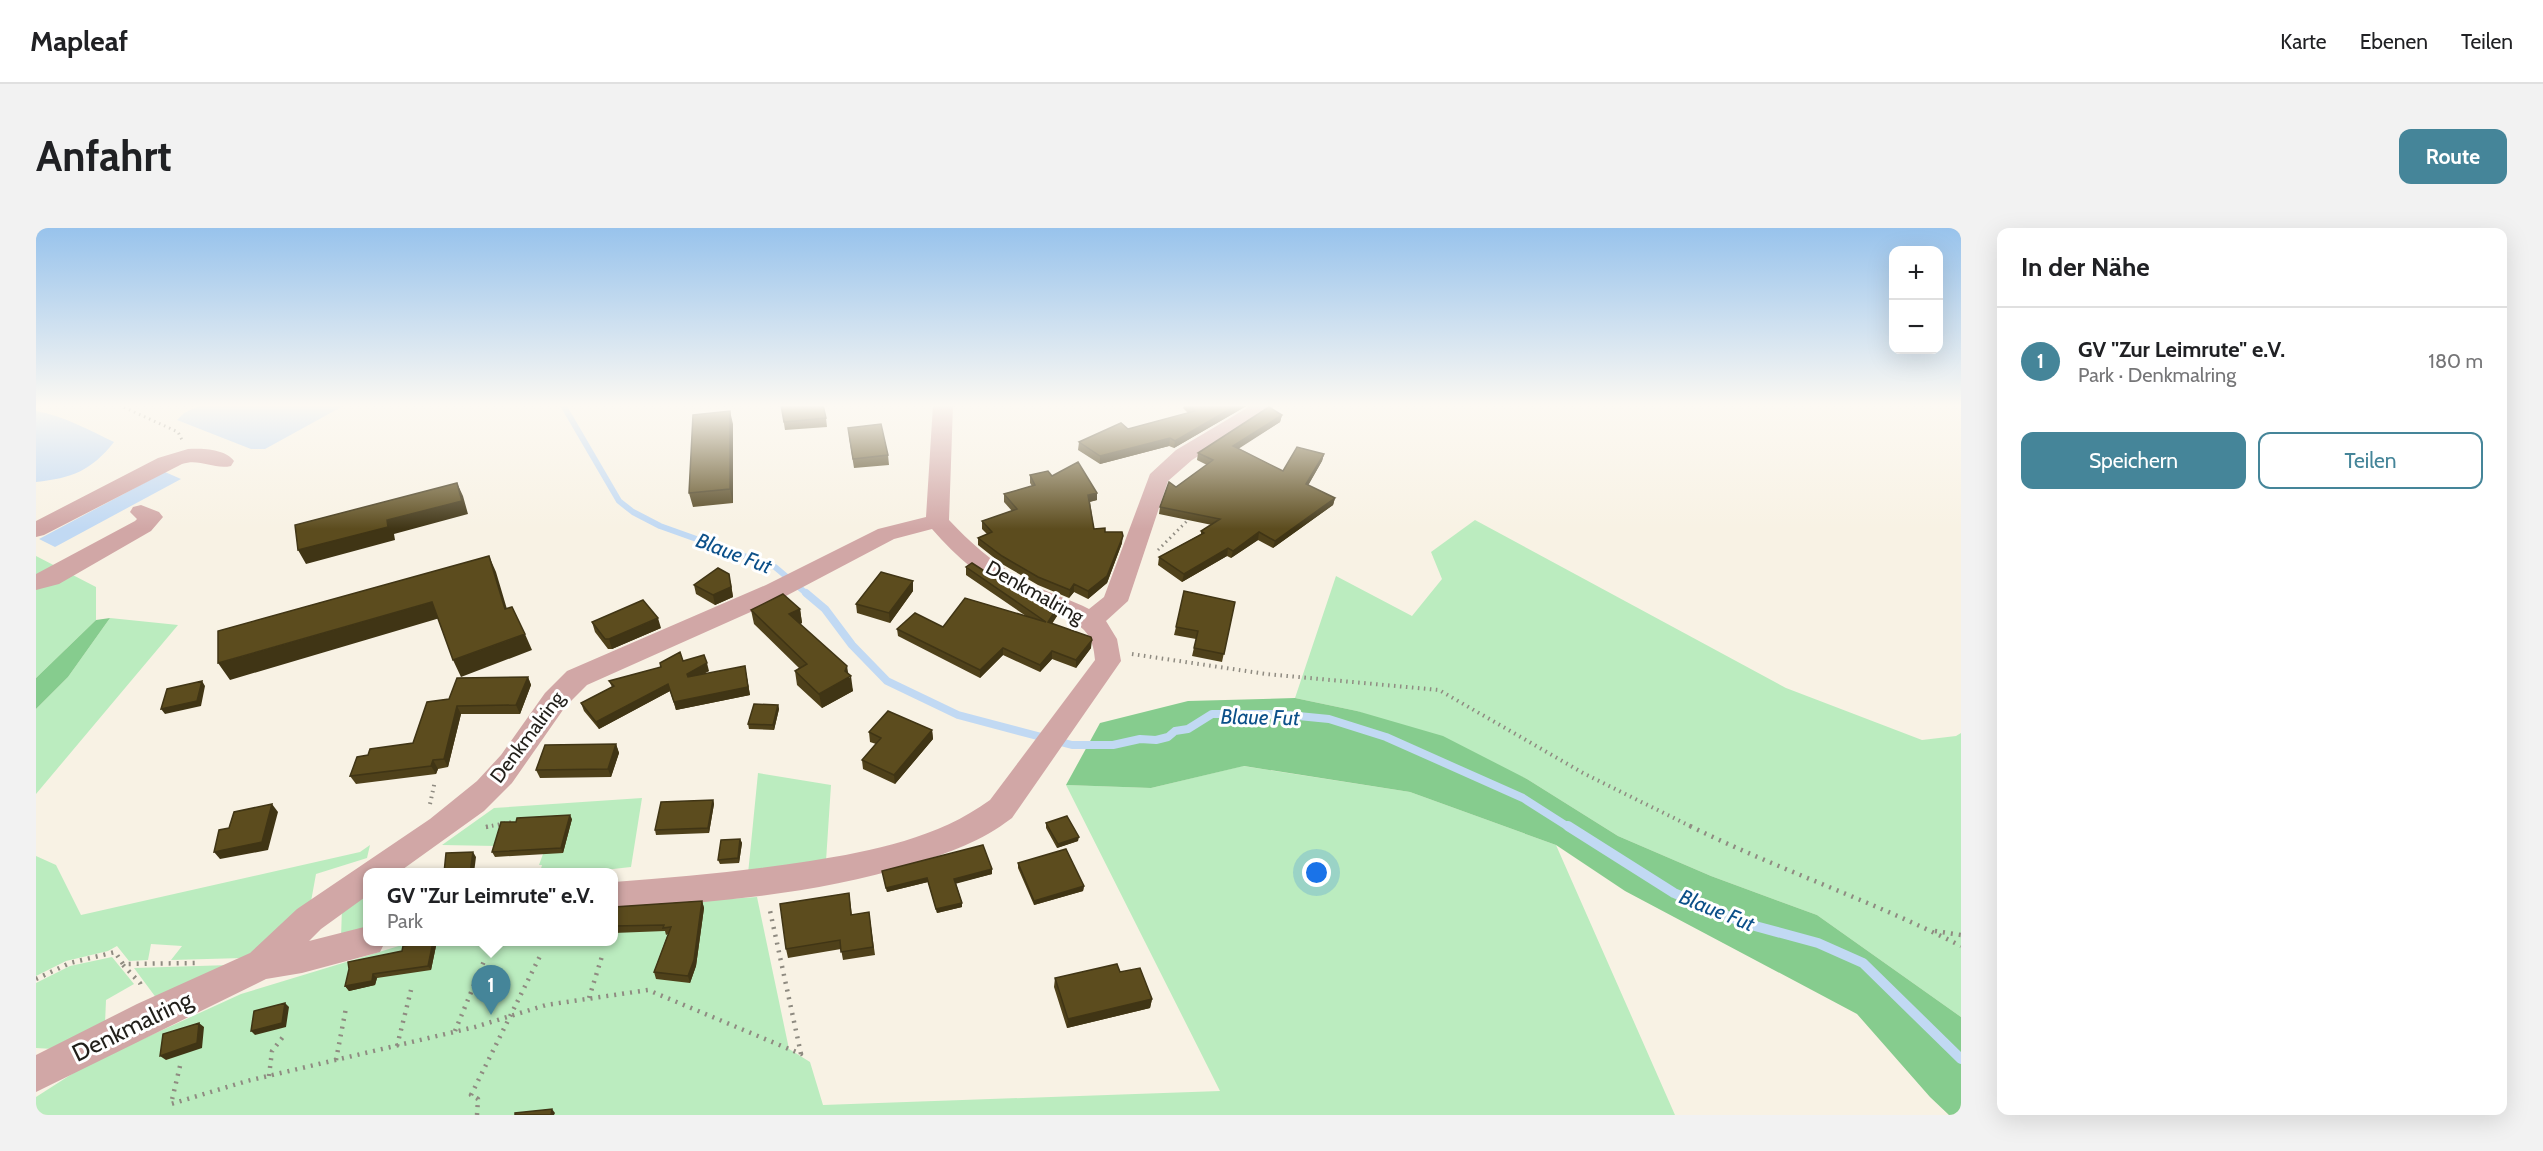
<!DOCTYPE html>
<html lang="de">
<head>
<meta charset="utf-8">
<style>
	body { margin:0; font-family:Cabin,sans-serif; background:#f2f2f2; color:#202124 }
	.controls { position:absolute; right:18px; top:18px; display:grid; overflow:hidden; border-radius:12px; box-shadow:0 6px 24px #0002 }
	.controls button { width:54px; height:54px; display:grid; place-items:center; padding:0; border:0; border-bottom:2px solid #e0e0e0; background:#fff; color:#202124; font:30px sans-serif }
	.you { position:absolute; left:1281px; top:645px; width:21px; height:21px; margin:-15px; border:4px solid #fff; border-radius:50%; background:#1a73e8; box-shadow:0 0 0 9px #1a73e833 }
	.badge { display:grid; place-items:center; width:39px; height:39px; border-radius:50%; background:#458599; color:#fff; font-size:20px; font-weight:700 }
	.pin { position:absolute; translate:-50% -50px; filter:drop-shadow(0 2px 3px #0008) }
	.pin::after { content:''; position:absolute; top:32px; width:21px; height:18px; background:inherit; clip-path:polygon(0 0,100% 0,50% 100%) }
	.popup { position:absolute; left:327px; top:640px; width:255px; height:78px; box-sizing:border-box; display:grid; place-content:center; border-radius:12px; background:#fff; filter:drop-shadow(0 2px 4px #0005); font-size:20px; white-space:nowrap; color:#757577 }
	.popup b { font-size:22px; color:#202124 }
	.popup::after { content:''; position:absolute; left:50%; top:100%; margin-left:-12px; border:12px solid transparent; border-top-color:#fff }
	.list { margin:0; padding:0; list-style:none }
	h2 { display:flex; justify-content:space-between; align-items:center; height:78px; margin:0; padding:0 24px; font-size:26px }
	h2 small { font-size:20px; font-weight:400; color:#757577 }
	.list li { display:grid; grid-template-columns:39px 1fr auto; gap:18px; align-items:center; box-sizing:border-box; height:108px; padding:0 24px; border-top:2px solid #e0e0e0 }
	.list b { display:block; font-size:22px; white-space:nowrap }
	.list p { margin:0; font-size:20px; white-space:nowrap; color:#757577 }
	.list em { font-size:20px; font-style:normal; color:#757577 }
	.actions { display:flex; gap:12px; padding:18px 24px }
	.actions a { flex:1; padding:14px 0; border:2px solid #458599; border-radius:12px; text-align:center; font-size:21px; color:#458599 }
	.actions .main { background:#458599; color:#fff }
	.map { position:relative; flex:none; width:1925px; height:887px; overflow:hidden; border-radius:12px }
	header { display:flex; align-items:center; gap:36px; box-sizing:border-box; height:84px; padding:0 30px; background:#fff; border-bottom:2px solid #e0e0e0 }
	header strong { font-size:28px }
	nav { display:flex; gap:33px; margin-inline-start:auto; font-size:21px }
	.intro { display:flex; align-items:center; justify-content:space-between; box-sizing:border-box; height:144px; padding:0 36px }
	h1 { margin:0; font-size:42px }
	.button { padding:15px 27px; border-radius:12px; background:#458599; color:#fff; font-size:21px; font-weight:700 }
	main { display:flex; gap:36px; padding:0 36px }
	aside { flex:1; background:#fff; border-radius:12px; box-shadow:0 6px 24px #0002 }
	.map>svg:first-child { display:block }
	.green { fill:#bbecbf }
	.forest { fill:#86cc8e }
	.water { fill:#c1d9f3 }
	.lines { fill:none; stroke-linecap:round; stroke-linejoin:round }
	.stream-far2 { stroke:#c1d9f3; stroke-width:6 }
	.stream-far1 { stroke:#c1d9f3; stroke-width:8 }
	.stream { stroke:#c1d9f3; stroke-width:10 }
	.path-far2 { stroke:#8f8b81; stroke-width:3; stroke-dasharray:1.5 4; stroke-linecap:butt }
	.path-far1 { stroke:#8f8b81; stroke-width:4; stroke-dasharray:1.5 4.5; stroke-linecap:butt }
	.path { stroke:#8f8b81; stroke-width:4.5; stroke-dasharray:2 6; stroke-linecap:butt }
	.minor { fill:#d1a7a6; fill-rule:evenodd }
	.wall { fill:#4f411a }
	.shaded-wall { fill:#403515 }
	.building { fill:#5c4c1e; stroke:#403515; stroke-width:1.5 }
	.labels { text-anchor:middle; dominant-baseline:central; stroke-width:6; stroke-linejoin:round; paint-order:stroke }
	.street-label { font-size:20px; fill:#211f1a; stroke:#fff }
	.water-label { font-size:21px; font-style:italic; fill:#0c5089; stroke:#fff }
	.near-street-label { font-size:24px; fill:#211f1a; stroke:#fff }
</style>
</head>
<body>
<header>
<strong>Mapleaf</strong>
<nav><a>Karte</a><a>Ebenen</a><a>Teilen</a></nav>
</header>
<div class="intro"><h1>Anfahrt</h1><a class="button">Route</a></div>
<main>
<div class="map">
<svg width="1925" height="887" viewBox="0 0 1925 887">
	<rect width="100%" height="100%" fill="#f8f2e4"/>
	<!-- green -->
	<path class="green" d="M 1439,292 L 1750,460 L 1886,512 L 1920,508 L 1925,505 L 1925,789 L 1781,687 L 1675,648 L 1582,608 L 1491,551 L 1321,483 L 1259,470 L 1300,348 L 1376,388 L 1406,351 L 1395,324 Z
		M 0,328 L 60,359 L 60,392 L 0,450 Z
		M 74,390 L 142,397 L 0,566 L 0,481 L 32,449 Z
		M 1207,538 L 1374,564 L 1520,617 L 1639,887 L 0,887 L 0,869 L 50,837 L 205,766 L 376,714 L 578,714 L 578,679 L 721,669 L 753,821 L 774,834 L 787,877 L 1184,863 L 1030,557 L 1115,560 Z
		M 722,545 L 795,557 L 790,633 L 712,646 Z
		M 606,570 L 595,639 L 550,644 L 504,644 L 506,637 L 503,637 L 507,626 L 460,618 L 406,617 L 458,580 Z
		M 334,617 L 331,630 L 280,646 L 274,679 L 217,725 L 207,730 L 135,732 L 146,718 L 115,716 L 112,732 L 93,733 L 81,718 L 72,723 L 30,733 L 0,748 L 0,628 L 20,637 L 45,687 L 324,624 Z
		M 332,664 L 332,704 L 305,710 L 306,680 Z
		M 76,729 L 98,756 L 70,772 L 69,796 L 17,821 L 0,820 L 0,755 L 34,738 Z
		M 194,737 L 121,771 L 98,740 Z"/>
	<!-- forest -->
	<path class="forest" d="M 74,390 L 32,449 L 0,481 L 0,450 L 60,392 Z
		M 1259,470 L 1321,483 L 1407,508 L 1491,551 L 1582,608 L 1675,648 L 1781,687 L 1925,789 L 1925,887 L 1913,887 L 1894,869 L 1821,786 L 1589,663 L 1520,617 L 1374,564 L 1208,538 L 1115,560 L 1030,557 L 1064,495 L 1152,473 Z"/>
	<!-- water -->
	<path class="water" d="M 165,177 L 309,177 L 229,221 L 215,221 L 141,192 L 148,185 Z
		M 0,183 C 28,188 53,202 78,214 C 55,243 36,250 0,254 Z
		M 129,244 L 145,251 L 19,319 L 3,311 Z"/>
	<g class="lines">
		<!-- stream-far2 -->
		<path class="stream-far2" d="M 527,177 L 583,273 L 597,284 L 624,298 L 739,339 L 771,366"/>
		<!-- stream-far1 -->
		<path class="stream-far1" d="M 770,365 L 789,381 L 816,417 L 851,453 L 922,487 L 1036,517 L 1077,517 L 1104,511 L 1120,512 L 1132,509 L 1139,503 L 1152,501 L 1176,486 L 1242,486 L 1293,491 L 1350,509 L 1487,570 L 1534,600"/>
		<!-- stream -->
		<path class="stream" d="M 1532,598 L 1638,665 L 1708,695 L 1782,715 L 1827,735 L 1925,831"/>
		<!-- path-far2 -->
		<path class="path-far2" d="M 83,177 L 142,204 L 146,212
			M 1122,322 L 1155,289"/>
		<!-- path-far1 -->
		<path class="path-far1" d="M 1096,426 L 1230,446 L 1403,462 L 1547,545 L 1658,600
			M 394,576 L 399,553
			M 450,599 L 476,594 L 474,598"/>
		<!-- path -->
		<path class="path" d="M 1654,598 C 1743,642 1837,673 1925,718
			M 450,599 L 455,598
			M 1899,703 L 1925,707
			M 87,737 L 104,755 L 106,761
			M 0,751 L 34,735 L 79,724 L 87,736 L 162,735
			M 553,770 L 567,725
			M 419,803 L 448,733
			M 361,818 L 375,762
			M 300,832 L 310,780
			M 144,838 L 135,876 L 211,853 L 439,799 L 510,777 L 612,762 L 765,826 L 733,678
			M 233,848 L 236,823 L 250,805
			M 441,887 L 442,871 L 435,867 L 504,728"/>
		<!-- minor -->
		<path class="minor" d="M 897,177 L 917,177 L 913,292 C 938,319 967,343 1001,359 C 1018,367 1036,372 1053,381 L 1068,369 L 1114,246 L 1140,222 L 1216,177 L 1239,177 L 1236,181 L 1156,232 L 1132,253 L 1092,373 L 1070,393 L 1081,411 L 1085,433 L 976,590 C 944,614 915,624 877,636 C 780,667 679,673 578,682 L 578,654 C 644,649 709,643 774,633 C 837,623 902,610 954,572 L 1059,432 C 1058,421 1056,410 1048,402 C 1031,385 1003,380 982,370 C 949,353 920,329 896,301 L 858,311 L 748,369 L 551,457 L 529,479 L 476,555 L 448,583 L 363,644 L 332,644 L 332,667 L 285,701 L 273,713 L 332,698 L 332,714 L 349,714 L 344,724 L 266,745 L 230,751 L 0,864 L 0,827 L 101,776 L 214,725 L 261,681 L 394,591 L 441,553 L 465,527 L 509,465 L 531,443 L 730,357 L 842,301 L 890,289 Z
			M 152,221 C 165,220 190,221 198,233 L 195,238 C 178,242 164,230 146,236 L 8,307 L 0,309 L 0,293 L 122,230 Z
			M 105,277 L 123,284 L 127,289 L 115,303 L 23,356 L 0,362 L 0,346 L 99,293 L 101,291 L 94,284 L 97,279 Z"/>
	</g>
	<!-- wall -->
	<path class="wall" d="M 745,177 L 790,190 L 791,199 L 749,202 Z
		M 1148,177 L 1212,177 L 1138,220 L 1133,218 L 1064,236 L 1042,222 L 1043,214 L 1152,185 L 1147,180 Z
		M 1246,187 L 1244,194 L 1202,220 L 1247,243 L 1288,226 L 1286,233 L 1272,257 L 1299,270 L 1297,277 L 1237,320 L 1222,312 L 1195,330 L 1191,328 L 1146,354 L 1122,337 L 1123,329 L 1165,306 L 1165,303 L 1176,297 L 1123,286 L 1124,279 L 1140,259 L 1171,237 L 1161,232 L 1162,225 Z
		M 697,196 L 697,275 L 657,279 L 653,265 Z
		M 813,209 L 852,227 L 853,237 L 818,240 Z
		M 994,247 L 1016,248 L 1061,272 L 1054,274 L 1058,301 L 1069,304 L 1086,315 L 1071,355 L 1052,371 L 1038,364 L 1033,370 L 1002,357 L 966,336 L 942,317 L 942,310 L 951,306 L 946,301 L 946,293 L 976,283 L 968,274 L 968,266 L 996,258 L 994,255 Z
		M 930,339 L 981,364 L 1021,388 L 1016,396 L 1055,420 L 1040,440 L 1016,431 L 1004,444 L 967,427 L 944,450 L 862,408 L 861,401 L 907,399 L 990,388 L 930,347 Z
		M 877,353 L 877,363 L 854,395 L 821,385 L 820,376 Z
		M 695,355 L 697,369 L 679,377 L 660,366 L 658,357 Z
		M 1199,374 L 1186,434 L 1156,428 L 1160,411 L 1138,407 L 1140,399 Z
		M 764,381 L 766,395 L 764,396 L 812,446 L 817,463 L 786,480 L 761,457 L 759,443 L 763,440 L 718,396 L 715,382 Z
		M 556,394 L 625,400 L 576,421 L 572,421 L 559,404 Z
		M 647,433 L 673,443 L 667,446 L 710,445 L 714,467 L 640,482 L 634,463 L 563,501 L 548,483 L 545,475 L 576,459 L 573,453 Z
		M 492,449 L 495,457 L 484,486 L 425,486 L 412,539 L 402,541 L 400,546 L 320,556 L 314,548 L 332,527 L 377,515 L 413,471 Z
		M 742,477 L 743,481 L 738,502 L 713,501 L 712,496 Z
		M 896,502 L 897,511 L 859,556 L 827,541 L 826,532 L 840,516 L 834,514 L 833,504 Z
		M 580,516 L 583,525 L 575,549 L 504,550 L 500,542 Z
		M 677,572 L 678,576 L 673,605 L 620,607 L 619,602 Z
		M 536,591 L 527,625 L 459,629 L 456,624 L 480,594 Z
		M 1010,595 L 1042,613 L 1021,620 L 1010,600 Z
		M 704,611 L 706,615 L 703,635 L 684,636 L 682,632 Z
		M 982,635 L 1048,658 L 1047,663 L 998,677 L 982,640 Z
		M 846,643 L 956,646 L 920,655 L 926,675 L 926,679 L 901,685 L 892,654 L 851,664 Z
		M 813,665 L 816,687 L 833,684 L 839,727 L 807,732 L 805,721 L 752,730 L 750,721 Z
		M 666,673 L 668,680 L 660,738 L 654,755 L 620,751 L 618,744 L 632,706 L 630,707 L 629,703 L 578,705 L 578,679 Z
		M 400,718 L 395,742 L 341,750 L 339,757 L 313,763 L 309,758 Z
		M 1084,744 L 1116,771 L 1114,780 L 1031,800 L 1018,759 L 1019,750 Z"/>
	<!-- shaded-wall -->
	<path class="shaded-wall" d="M 1201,177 L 1212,177 L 1138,220 L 1139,213 Z
		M 694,183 L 697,196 L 697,275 L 694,261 Z
		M 1246,187 L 1244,194 L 1196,225 L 1197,218 Z
		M 1134,210 L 1133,218 L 1064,236 L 1064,228 Z
		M 1288,226 L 1286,233 L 1269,263 L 1270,256 Z
		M 421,255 L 427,268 L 432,286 L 358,306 L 359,312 L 270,336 L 262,322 L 351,292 Z
		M 1061,265 L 1061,272 L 1052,274 L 1052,267 Z
		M 1299,270 L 1297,277 L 1237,320 L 1239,313 Z
		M 1223,304 L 1222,312 L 1195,330 L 1197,323 Z
		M 1087,308 L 1086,315 L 1071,355 L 1052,371 L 1052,363 Z
		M 1192,320 L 1191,328 L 1146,354 L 1148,346 Z
		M 453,328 L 460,344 L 476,398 L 469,381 Z
		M 693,346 L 697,369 L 679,377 L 677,367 Z
		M 877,353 L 877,363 L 854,395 L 853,385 Z
		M 1038,356 L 1038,364 L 1033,370 L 1034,362 Z
		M 396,374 L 404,390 L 194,452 L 182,435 Z
		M 1021,380 L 1021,388 L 1011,402 L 1012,394 Z
		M 764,381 L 766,395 L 756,400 L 753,386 Z
		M 622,390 L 625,400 L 576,421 L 573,411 Z
		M 489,406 L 496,422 L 425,449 L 417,432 Z
		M 1056,412 L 1055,420 L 1040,440 L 1040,432 Z
		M 967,420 L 967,427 L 944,450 L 944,442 Z
		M 1016,423 L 1016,431 L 1004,444 L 1004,437 Z
		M 671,435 L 673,443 L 653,453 L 651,446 Z
		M 709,438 L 714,467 L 640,482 L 638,474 Z
		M 811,438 L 813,450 L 815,448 L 817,463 L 786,480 L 783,466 L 809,443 Z
		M 492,449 L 495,457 L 484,486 L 480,477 Z
		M 166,453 L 169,458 L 165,478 L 129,486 L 125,481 Z
		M 632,456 L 634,463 L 563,501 L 560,494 Z
		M 742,477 L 743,481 L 738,502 L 737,497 Z
		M 421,478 L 425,486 L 412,539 L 408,531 Z
		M 896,502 L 897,511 L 859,556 L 858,547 Z
		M 580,516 L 583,525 L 575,549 L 572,541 Z
		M 397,532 L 402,541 L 400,546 L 395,538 Z
		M 677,572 L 678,576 L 673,605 L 672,600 Z
		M 236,576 L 242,584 L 232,622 L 184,631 L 178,624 Z
		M 534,587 L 536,591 L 527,625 L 525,620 Z
		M 1043,609 L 1042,613 L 1021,620 L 1022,616 Z
		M 704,611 L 706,615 L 703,635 L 702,630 Z
		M 437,624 L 440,629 L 438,645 L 434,645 Z
		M 956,641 L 956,646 L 919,656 L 918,651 Z
		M 891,650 L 892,654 L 851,664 L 850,660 Z
		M 1048,658 L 1047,663 L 998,677 L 998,673 Z
		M 666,673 L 668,680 L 660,738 L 654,755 L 652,748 Z
		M 926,675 L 926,679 L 901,685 L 900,681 Z
		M 397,714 L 400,718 L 395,742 L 392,738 Z
		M 337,746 L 341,750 L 339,757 L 313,763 L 309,758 Z
		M 1116,771 L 1114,780 L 1031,800 L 1032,791 Z
		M 249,775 L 253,779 L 250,799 L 219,807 L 215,803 Z
		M 163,795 L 168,799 L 166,820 L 130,832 L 124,828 Z
		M 516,881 L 519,885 L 518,887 L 515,887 Z"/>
	<!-- building -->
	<path class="building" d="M 745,177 L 787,177 L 790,190 L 748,194 Z
		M 1152,177 L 1201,177 L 1139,213 L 1134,210 L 1064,228 L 1043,214 L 1085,195 L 1092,201 L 1159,183 Z
		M 1233,179 L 1246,187 L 1197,218 L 1247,243 L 1261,219 L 1288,226 L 1270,256 L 1299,270 L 1239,313 L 1223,304 L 1197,323 L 1192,320 L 1148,346 L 1123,329 L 1168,305 L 1165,303 L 1184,291 L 1124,279 L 1133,254 L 1140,259 L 1177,232 L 1162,225 Z
		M 694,183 L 694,261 L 653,265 L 657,187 Z
		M 845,196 L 852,227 L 817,231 L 812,200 Z
		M 1042,234 L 1061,265 L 1052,267 L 1058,301 L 1069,300 L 1069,304 L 1086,304 L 1087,308 L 1071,348 L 1052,363 L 1038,356 L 1034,362 L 1002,349 L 966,328 L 942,310 L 956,304 L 946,293 L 981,281 L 968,266 L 999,257 L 994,247 L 1012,243 L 1016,248 Z
		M 421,255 L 426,273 L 351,292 L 352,299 L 262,322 L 259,297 Z
		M 453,328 L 469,381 L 476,379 L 489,406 L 417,432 L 396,374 L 182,435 L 182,403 Z
		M 936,335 L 981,364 L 1021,380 L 1012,394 L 1055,409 L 1056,412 L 1040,432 L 1016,423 L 1004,437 L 967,420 L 944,442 L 861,401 L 879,385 L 907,399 L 929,370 L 1010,394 L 930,339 Z
		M 682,340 L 693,346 L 695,359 L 677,367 L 658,357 Z
		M 845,344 L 877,353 L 853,385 L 820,376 Z
		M 1148,363 L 1199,374 L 1188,426 L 1158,420 L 1162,403 L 1140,399 Z
		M 747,366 L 764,381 L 753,386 L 811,438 L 809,443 L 815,448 L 783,466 L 759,443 L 771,436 L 715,382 Z
		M 607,372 L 622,390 L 573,411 L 569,411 L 556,394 Z
		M 644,424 L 647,433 L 668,427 L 671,435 L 651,446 L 652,449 L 709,438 L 712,459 L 638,474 L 632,456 L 560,494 L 545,475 L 578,458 L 573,453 L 625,439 L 624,435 Z
		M 492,449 L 480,477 L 421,478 L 408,531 L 397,532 L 395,538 L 314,548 L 321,529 L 332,527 L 334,521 L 377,515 L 391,474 L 413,471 L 421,450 Z
		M 166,453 L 161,473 L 125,481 L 131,461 Z
		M 718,476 L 742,477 L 737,497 L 712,496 Z
		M 852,483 L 896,502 L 858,547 L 826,532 L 845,510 L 833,504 Z
		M 580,516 L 572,541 L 500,542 L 509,517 Z
		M 677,572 L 672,600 L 619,602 L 625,574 Z
		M 236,576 L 226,614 L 178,624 L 183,602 L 193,600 L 198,584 Z
		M 534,587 L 525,620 L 456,624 L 465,594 L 480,594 L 481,590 Z
		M 1031,588 L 1043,609 L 1022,616 L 1010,595 Z
		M 704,611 L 702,630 L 682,632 L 685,612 Z
		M 947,617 L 956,641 L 918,651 L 926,675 L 900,681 L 891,650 L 850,660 L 846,643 Z
		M 1030,621 L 1048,658 L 998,673 L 982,635 Z
		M 437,624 L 434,645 L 408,645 L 410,625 Z
		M 813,665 L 815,687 L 833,684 L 837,719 L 805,724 L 804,712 L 750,721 L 744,676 Z
		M 666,673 L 658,732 L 652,748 L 618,744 L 635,699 L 627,700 L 628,697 L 578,698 L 578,679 Z
		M 397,714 L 392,738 L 337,746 L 336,753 L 309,758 L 313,741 L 312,734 L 366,723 L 367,718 Z
		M 1081,736 L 1084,744 L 1104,740 L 1116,771 L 1032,791 L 1019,750 Z
		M 249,775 L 246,795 L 215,803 L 218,783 Z
		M 163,795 L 161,815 L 124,828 L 127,806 Z
		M 516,881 L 515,887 L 479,887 L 479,885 Z"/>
	<!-- sky -->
	<linearGradient id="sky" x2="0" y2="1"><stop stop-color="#98c3ec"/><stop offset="0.59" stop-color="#fcf9f3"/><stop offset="1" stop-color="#fcf9f3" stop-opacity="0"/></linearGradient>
	<rect width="1925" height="301" fill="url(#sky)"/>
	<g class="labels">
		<!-- street labels -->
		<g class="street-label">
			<text transform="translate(999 364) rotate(29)">Denkmalring</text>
			<text transform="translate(491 509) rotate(-53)">Denkmalring</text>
		</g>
		<!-- water labels -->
		<g class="water-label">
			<text transform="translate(698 325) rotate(21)">Blaue Fut</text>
			<text transform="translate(1224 489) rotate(1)">Blaue Fut</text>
			<text transform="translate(1681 682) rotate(22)">Blaue Fut</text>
		</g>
		<!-- near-street labels -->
		<g class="near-street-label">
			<text transform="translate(96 798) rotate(-26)">Denkmalring</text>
		</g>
	</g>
</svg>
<div class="controls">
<button>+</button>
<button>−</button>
</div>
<div class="you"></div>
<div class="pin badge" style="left:455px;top:787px">1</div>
<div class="popup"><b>GV &quot;Zur Leimrute&quot; e.V.</b>Park</div>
</div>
<aside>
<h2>In der Nähe<small></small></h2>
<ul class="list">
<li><span class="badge">1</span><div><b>GV &quot;Zur Leimrute&quot; e.V.</b><p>Park · Denkmalring</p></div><em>180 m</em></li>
</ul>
<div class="actions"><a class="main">Speichern</a><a>Teilen</a></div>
</aside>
</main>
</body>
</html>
